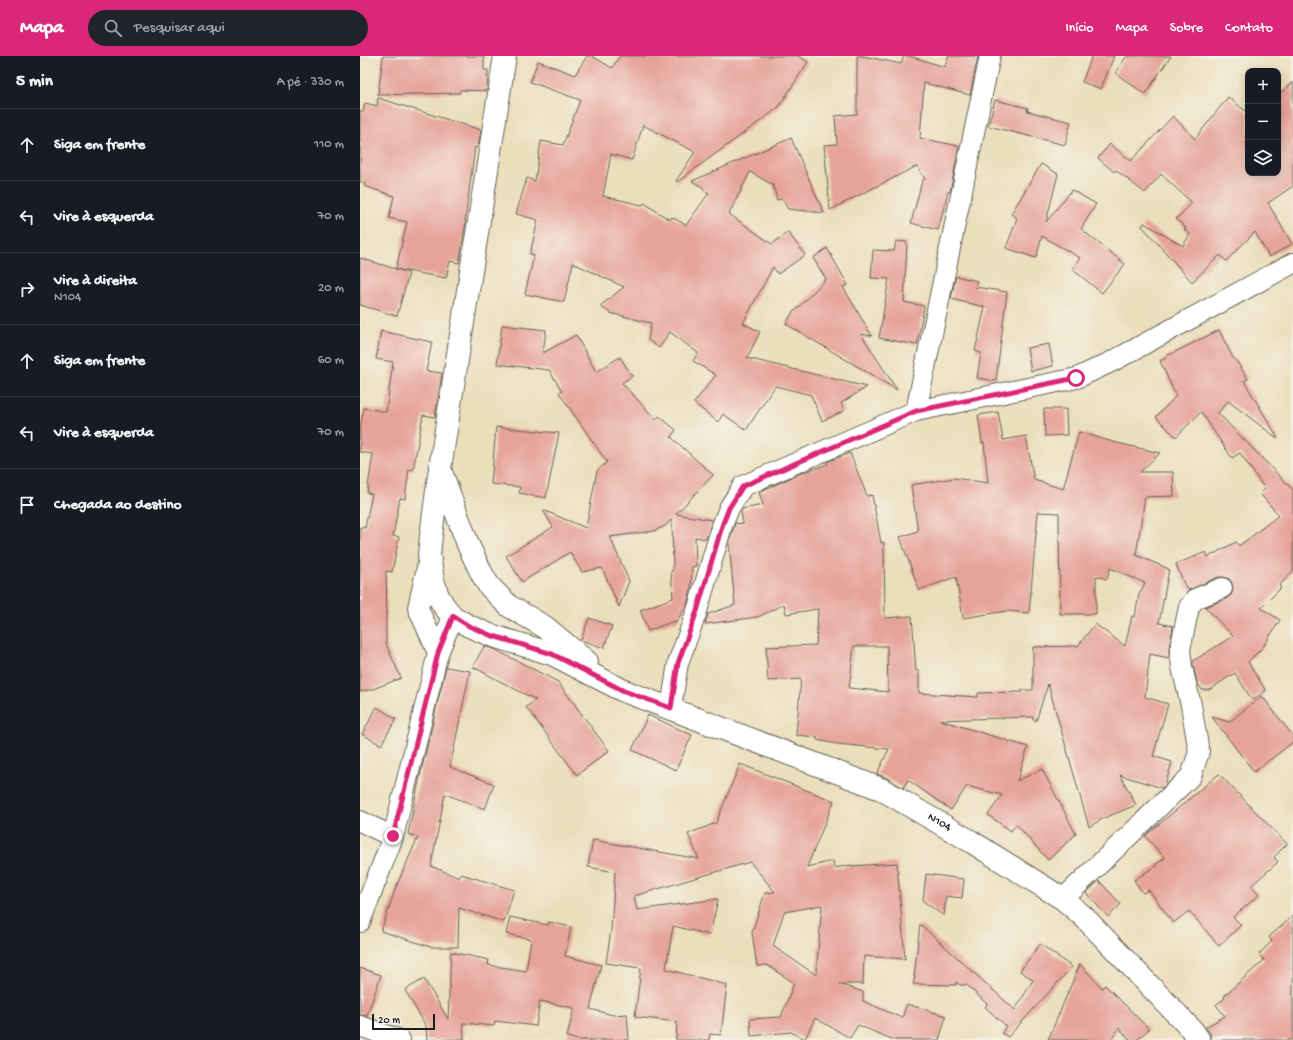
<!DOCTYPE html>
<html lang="pt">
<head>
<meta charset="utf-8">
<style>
	body { margin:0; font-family:"Gochi Hand",sans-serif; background:#20242c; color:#f1f3f6 }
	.controls { position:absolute; right:12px; top:12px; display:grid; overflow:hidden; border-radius:8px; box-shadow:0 2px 10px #0003 }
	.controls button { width:36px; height:36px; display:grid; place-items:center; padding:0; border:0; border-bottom:1px solid #363941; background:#171b24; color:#f1f3f6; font:20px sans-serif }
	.scale { position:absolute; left:12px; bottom:10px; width:63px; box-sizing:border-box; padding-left:4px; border:2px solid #1c1c1c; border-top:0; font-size:11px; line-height:14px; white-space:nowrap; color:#1c1c1c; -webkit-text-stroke:3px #f7f3e8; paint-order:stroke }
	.stop { position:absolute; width:12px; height:12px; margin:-9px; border:3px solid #db2777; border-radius:50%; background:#fff }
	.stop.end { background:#db2777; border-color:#fff; box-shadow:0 1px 4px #0008 }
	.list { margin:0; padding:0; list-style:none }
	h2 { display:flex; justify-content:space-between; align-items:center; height:52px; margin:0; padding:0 16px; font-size:17px }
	h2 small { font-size:13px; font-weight:400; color:#9ea1a6 }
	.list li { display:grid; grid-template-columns:26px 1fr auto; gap:12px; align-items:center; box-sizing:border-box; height:72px; padding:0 16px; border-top:1px solid #363941 }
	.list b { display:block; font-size:15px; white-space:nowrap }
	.list p { margin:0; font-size:13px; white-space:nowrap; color:#9ea1a6 }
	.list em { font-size:13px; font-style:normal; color:#9ea1a6 }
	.icon { flex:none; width:22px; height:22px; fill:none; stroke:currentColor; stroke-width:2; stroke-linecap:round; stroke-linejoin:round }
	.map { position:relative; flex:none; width:933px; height:984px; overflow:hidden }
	header { display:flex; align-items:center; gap:24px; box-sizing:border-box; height:56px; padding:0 20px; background:#db2777; color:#fff }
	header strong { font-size:19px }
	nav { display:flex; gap:22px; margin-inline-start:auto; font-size:14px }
	.search { width:280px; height:36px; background:#20242c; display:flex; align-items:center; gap:10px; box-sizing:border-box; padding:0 14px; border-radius:22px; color:#9ea1a6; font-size:15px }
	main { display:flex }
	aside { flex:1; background:#171b24 }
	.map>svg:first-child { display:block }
	.building { fill:#e6a39a; fill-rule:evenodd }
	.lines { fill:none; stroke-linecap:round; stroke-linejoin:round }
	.minor-casing { stroke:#646054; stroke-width:22 }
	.tertiary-casing { stroke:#646054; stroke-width:24 }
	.minor { stroke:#fff; stroke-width:20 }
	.tertiary { stroke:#fff; stroke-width:22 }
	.route { stroke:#db2777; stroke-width:5 }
	.labels { text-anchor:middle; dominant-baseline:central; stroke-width:3; stroke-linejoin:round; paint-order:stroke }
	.street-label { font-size:12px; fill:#1c1c1c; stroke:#f7f3e8 }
</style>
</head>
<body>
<header>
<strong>Mapa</strong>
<div class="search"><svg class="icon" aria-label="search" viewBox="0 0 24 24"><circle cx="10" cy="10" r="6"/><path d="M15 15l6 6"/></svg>Pesquisar aqui</div>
<nav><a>Início</a><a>Mapa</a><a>Sobre</a><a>Contato</a></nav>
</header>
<main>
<aside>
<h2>5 min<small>A pé · 330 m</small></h2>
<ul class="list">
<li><svg class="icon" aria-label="ahead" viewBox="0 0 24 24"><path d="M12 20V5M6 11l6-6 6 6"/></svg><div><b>Siga em frente</b></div><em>110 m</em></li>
<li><svg class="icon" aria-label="left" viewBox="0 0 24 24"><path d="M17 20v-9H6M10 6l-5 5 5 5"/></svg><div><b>Vire à esquerda</b></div><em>70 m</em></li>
<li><svg class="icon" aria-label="right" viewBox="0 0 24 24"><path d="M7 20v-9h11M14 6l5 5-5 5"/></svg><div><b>Vire à direita</b><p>N104</p></div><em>20 m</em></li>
<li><svg class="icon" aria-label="ahead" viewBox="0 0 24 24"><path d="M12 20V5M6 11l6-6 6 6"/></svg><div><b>Siga em frente</b></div><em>60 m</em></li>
<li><svg class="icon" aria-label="left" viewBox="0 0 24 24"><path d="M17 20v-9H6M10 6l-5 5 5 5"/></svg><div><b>Vire à esquerda</b></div><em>70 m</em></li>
<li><svg class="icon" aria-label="arrive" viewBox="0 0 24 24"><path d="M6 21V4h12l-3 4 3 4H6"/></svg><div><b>Chegada ao destino</b></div></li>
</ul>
</aside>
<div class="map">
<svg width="933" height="984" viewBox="0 0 933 984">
	<rect width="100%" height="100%" fill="#f7f3e8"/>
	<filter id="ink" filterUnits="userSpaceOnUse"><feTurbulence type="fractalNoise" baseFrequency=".025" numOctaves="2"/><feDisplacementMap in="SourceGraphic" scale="8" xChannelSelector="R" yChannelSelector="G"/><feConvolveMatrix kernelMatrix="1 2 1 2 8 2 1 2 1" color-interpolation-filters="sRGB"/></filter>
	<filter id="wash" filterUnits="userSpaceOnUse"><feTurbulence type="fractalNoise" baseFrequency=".012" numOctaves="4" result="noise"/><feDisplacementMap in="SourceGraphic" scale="16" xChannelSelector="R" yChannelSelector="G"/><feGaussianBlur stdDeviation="0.9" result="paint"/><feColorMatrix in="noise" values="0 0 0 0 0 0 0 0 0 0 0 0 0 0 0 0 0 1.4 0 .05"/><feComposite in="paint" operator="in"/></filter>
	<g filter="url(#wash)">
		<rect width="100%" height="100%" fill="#ebdebb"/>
		<g id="blocks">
			<!-- building -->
			<path class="building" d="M 23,0 L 124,0 L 124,14 L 128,14 L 127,35 L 100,34 L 100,37 L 18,39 Z
				M 227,0 L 232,0 L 252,12 L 260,0 L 438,0 L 448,6 L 418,52 L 317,126 L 316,125 L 335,96 L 283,69 L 272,104 L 251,98 L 243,140 L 282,149 L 284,147 L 310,164 L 312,161 L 326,169 L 349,137 L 343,134 L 344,132 L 332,125 L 431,82 L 464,157 L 428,153 L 422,143 L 417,144 L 413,129 L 390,116 L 369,158 L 412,188 L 428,176 L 445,199 L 418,218 L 413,211 L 383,267 L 400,276 L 387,302 L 507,331 L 481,347 L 484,355 L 462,365 L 451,339 L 415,330 L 386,374 L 363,358 L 358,366 L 334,347 L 356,319 L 333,305 L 338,297 L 310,276 L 299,292 L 288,284 L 291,267 L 250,257 L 240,250 L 264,231 L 213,207 L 204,246 L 165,238 L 174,199 L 170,198 L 178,164 L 156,158 L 167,122 L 175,125 L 181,85 L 203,89 L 220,44 L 170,26 L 178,5 L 215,19 Z
				M 497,0 L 503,0 L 541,8 L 544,0 L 549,0 L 585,11 L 588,0 L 618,0 L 610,39 L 564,27 L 560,82 L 599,90 L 590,136 L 588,136 L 578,174 L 551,167 L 562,125 L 565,123 L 557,110 L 470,154 L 464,89 L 477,88 L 475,60 L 497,58 Z
				M 732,0 L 754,0 L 741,33 L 722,26 Z
				M 767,0 L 811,0 L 785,38 L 755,17 Z
				M 933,26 L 933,130 L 908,147 L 932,188 L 909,201 L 895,176 L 866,205 L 860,199 L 832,226 L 782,170 L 784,167 L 823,190 L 830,178 L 824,173 L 826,172 L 816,163 L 832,147 L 801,118 L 785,137 L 756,114 L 754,116 L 738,102 L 750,88 L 771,105 L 813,60 L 835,83 L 868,41 L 888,57 L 888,117 L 918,117 L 918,39 Z
				M 18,42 L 121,74 L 118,92 L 115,91 L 105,165 L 106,165 L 99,207 L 90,205 L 86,222 L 36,213 L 47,166 L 29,162 L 34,140 L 4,130 L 5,127 L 0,126 L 0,54 L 3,56 L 5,47 L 17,50 Z
				M 635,44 L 668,52 L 667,55 L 711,66 L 705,89 L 628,70 Z
				M 681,108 L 698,118 L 686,166 L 712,134 L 736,148 L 721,173 L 765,208 L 742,237 L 712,213 L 720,202 L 682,180 L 676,202 L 646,192 L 657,162 L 651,158 Z
				M 536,185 L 547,186 L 544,246 L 564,250 L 557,289 L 519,282 L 529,223 L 511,222 L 513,194 L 534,195 Z
				M 467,192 L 488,229 L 483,231 L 512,280 L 501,278 L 537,334 L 426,268 L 434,254 L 435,255 L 466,223 L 453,202 Z
				M 0,202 L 49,217 L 37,260 L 0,249 Z
				M 596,220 L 617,225 L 615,231 L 647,236 L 636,325 L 617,322 L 621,297 L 615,295 L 625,251 L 591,243 Z
				M 142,269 L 186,274 L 183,297 L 216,279 L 236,316 L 260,301 L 272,320 L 262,327 L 296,364 L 299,360 L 316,374 L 311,381 L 353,419 L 316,458 L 352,464 L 346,483 L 335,481 L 336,510 L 332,511 L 331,533 L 327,549 L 315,568 L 314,565 L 288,575 L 280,554 L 313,542 L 311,515 L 313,514 L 312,463 L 305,470 L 294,475 L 250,481 L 269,525 L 259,551 L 242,512 L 222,516 L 210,496 L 162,526 L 146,500 L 193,471 L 183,454 L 226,472 L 237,415 L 247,406 L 199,337 L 202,335 L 189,314 L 137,308 Z
				M 859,274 L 874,304 L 875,303 L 888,323 L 884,325 L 918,382 L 917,382 L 868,345 L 858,357 L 933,434 L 933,515 L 919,530 L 921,532 L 901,552 L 920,564 L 903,591 L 888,606 L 906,635 L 892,644 L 875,617 L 849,634 L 842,634 L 837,626 L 833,609 L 833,605 L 873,580 L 845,551 L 866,543 L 871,539 L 873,534 L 872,527 L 869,523 L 864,521 L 858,521 L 829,534 L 825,530 L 816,508 L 846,496 L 848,501 L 876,486 L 879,490 L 919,459 L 900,438 L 905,433 L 880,397 L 872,402 L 841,356 L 816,381 L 796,361 L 816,340 L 800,305 L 806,302 L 805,301 Z
				M 21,275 L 72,286 L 66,315 L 82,317 L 75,361 L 63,359 L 53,414 L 49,413 L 45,443 L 40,442 L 33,480 L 39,481 L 32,516 L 26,515 L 27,558 L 26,558 L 26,588 L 41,622 L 13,633 L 0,636 L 0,471 L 5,472 L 12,438 L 7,437 L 13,398 L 0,396 L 0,372 L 4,352 L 26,356 L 33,306 L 16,303 Z
				M 689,288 L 693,310 L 671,315 L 667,292 Z
				M 684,353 L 706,353 L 707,379 L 685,380 Z
				M 638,356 L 643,384 L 666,380 L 674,424 L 703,433 L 719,376 L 753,386 L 800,397 L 780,416 L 813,416 L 814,440 L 785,441 L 776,499 L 809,513 L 799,567 L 813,570 L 809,592 L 809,602 L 790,598 L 785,641 L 808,648 L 793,700 L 812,706 L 805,730 L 802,732 L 760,719 L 776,749 L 742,763 L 729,771 L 688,628 L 676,665 L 673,664 L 673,661 L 580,664 L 668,691 L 657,725 L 682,713 L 716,778 L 688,804 L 656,768 L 651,775 L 628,759 L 642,739 L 607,730 L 591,754 L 548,724 L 543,732 L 527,722 L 517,718 L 529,693 L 477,688 L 457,684 L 457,681 L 436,679 L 441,623 L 408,625 L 406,591 L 456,589 L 458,553 L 426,558 L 424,548 L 398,561 L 345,568 L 348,558 L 375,549 L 369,488 L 375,467 L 383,468 L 381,455 L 382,453 L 403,449 L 399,436 L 439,418 L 468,408 L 467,406 L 490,397 L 507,440 L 512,439 L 521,487 L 524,486 L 525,562 L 552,560 L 556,615 L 559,615 L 559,637 L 618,641 L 618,637 L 662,636 L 662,634 L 673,634 L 673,591 L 718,590 L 735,568 L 765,590 L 772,560 L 775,561 L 779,538 L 785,527 L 750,512 L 747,523 L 736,520 L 736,558 L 700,558 L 699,457 L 678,456 L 669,557 L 647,555 L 603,562 L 596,521 L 559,534 L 540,481 L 558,475 L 551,429 L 594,422 L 628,427 L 624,386 L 622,387 L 618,359 ZM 494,590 L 527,590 L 528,636 L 489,632 Z
				M 136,371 L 199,377 L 186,442 L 159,437 L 160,431 L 131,428 Z
				M 229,562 L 252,570 L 244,592 L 221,584 Z
				M 124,590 L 136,594 L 198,626 L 249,695 L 217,719 L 166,651 L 176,644 L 113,611 Z
				M 86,611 L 110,615 L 90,711 L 134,728 L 125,753 L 85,738 L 71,810 L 99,822 L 101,818 L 154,834 L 144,866 L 99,852 L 98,891 L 71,891 L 21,875 L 36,831 L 58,781 L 48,778 L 60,720 Z
				M 902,640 L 933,680 L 933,686 L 894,716 L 852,661 L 869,666 Z
				M 17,651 L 36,663 L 21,689 L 2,678 Z
				M 288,659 L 332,679 L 316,714 L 272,694 Z
				M 380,708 L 474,745 L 447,811 L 473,805 L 474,812 L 492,809 L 492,810 L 537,807 L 545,903 L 504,900 L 503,928 L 479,928 L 503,936 L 503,945 L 542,962 L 547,948 L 586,960 L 579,984 L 534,984 L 498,969 L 490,982 L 455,962 L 445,983 L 431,976 L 391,980 L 390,963 L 421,961 L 434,927 L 407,909 L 397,910 L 392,876 L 405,837 L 415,836 L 390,806 L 274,840 L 277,854 L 358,843 L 350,879 L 313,870 L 306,913 L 367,929 L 361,979 L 350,978 L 349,984 L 316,984 L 317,966 L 275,961 L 281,912 L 246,907 L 251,874 L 255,816 L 228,811 L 233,784 L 339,803 L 328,778 L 356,767 ZM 462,849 L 456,919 L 413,890 L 424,856 Z
				M 859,718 L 927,788 L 914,801 L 918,806 L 891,830 L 899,839 L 873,861 L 881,869 L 859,890 L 829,855 L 813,867 L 789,834 L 783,837 L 774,824 L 796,810 L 795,809 L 805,802 L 785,780 Z
				M 566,818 L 604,823 L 602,842 L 586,840 L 584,860 L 563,845 Z
				M 739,825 L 761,848 L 748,861 L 726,837 Z
				M 933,860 L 933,984 L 851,984 L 850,977 L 846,971 L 865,960 L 856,949 L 865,942 L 864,940 L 904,904 L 899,898 L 912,885 L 909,881 Z
				M 150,861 L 188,869 L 189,866 L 211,871 L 205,900 L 241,909 L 230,953 L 253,959 L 267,958 L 269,984 L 218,984 L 207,981 L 214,952 L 180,945 L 176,970 L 135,965 L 134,970 L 103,967 L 104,983 L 67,984 L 66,970 L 45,934 L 64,923 L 88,963 L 91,896 L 129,904 L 128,909 L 166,915 L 171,883 L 146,878 Z
				M 560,868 L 655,954 L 673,924 L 660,915 L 680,888 L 712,911 L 648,981 L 642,977 L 646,970 L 625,951 L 627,948 L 607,929 L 600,929 L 596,926 L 596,929 L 553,928 L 555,921 L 554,921 Z
				M 720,908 L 742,932 L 745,929 L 789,973 L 777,984 L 770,984 L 759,972 L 751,984 L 688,984 Z
				M 0,912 L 21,919 L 7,960 L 0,959 Z"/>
		</g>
	</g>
	<g filter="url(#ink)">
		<use href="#blocks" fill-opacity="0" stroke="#646054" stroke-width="1"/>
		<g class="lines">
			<defs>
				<path id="minor" d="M 556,355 L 630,0
					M 69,503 L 58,552 L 78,597
					M 311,652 L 318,607 L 337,555 L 362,470 L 369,452 L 383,430 L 556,355 L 717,322 L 753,305 L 933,207
					M 0,765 L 33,781
					M 703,843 L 831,720 L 839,696 L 831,649 L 822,611 L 820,594 L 829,551 L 835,543 L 862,532
					M 0,866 L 33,781 L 78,597 L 93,561
					M 0,970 L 40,984"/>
				<g id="tertiary">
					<path id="s1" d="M 145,0 L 80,412 L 71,480 L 69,499 L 73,524 L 78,540 L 84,550 L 93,561 L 109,570 L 130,579 L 192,598 L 264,635 L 521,733 L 612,786 L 703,843 L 724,861 L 833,975 L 839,984"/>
					<path d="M 80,413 L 109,491 L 122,518 L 129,530 L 149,550 L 185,571 L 227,606"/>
				</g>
			</defs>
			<!-- minor casing -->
			<use href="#minor" class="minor-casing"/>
			<!-- tertiary casing -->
			<use href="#tertiary" class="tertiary-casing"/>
			<!-- minor -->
			<use href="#minor" class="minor"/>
			<!-- tertiary -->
			<use href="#tertiary" class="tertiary"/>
		</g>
	</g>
	<g class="lines" filter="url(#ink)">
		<!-- route -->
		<path class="route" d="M 33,780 L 78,597 L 93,560 L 109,570 L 130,579 L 192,598 L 264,635 L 311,652 L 318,607 L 337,555 L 362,470 L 369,452 L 383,430 L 556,355 L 716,322"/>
	</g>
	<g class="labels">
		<!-- street labels -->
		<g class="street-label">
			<text stroke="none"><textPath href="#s1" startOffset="1102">N104</textPath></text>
		</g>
	</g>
</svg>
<div class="controls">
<button>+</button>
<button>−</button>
<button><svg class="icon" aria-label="layers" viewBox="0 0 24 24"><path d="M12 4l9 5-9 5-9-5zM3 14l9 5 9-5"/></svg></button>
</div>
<div class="scale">20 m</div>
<div class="stop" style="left:716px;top:322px"></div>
<div class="stop end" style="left:33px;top:780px"></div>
</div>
</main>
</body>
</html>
